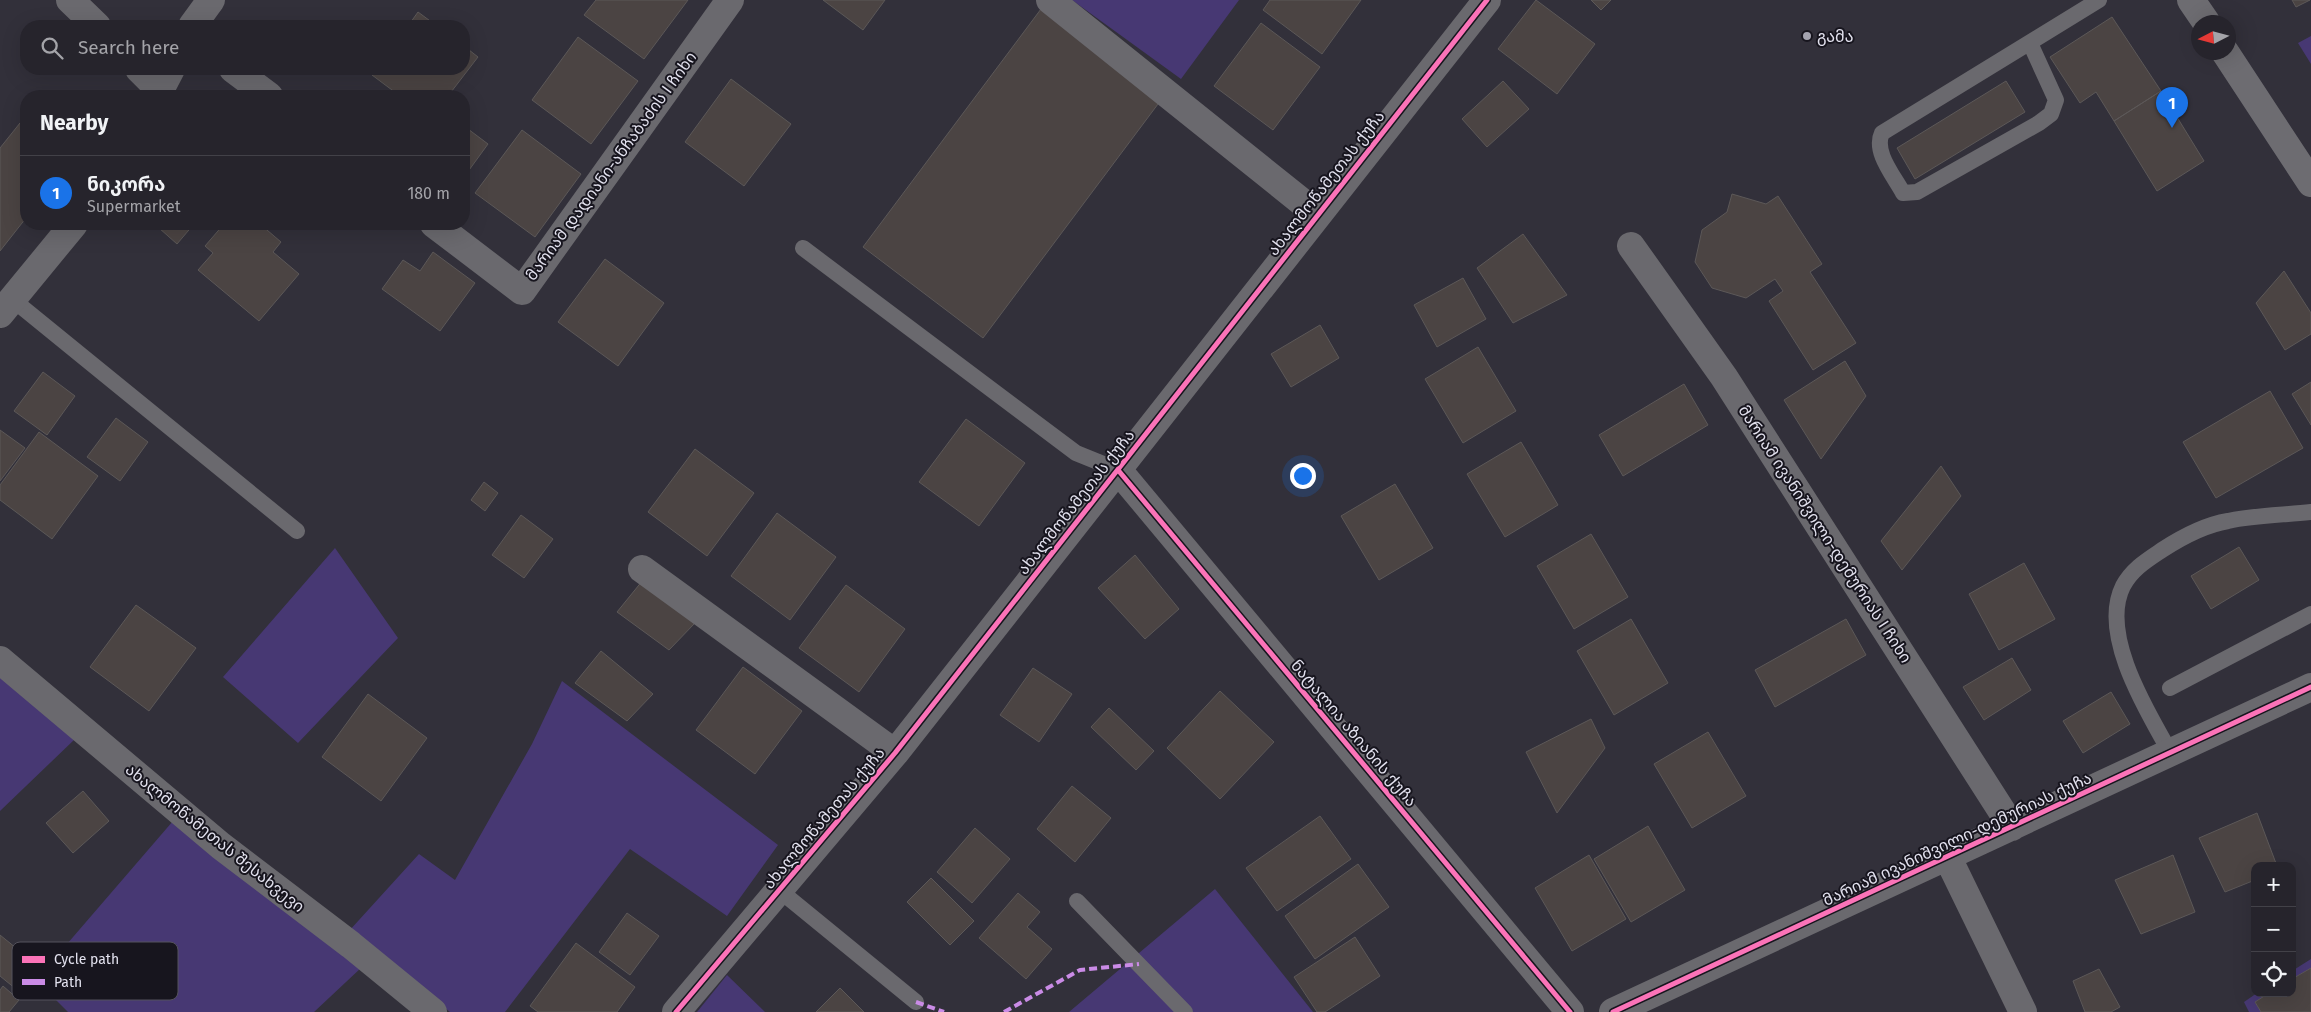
<!DOCTYPE html>
<html lang="en">
<head>
<meta charset="utf-8">
<style>
	body { margin:0; font-family:"Fira Sans","Noto Sans Georgian",sans-serif; background:#2e2c34; color:#f1f3f6 }
	.controls { position:absolute; right:15px; bottom:15px; display:grid; overflow:hidden; border-radius:10px; box-shadow:0 5px 20px #0002 }
	.controls button { width:45px; height:45px; display:grid; place-items:center; padding:0; border:0; border-bottom:1px solid #424148; background:#26242c; color:#f1f3f6; font:25px sans-serif }
	.compass { position:absolute; left:2191px; top:15px; width:45px; height:45px; border-radius:50%; background:#26242c; box-shadow:0 5px 20px #0002; rotate:264deg }
	.you { position:absolute; left:1302px; top:475px; width:18px; height:18px; margin:-12px; border:4px solid #fff; border-radius:50%; background:#1a73e8; box-shadow:0 0 0 8px #1a73e833 }
	.badge { display:grid; place-items:center; width:32px; height:32px; border-radius:50%; background:#1a73e8; color:#fff; font-size:16px; font-weight:700 }
	.pin { position:absolute; translate:-50% -41px; filter:drop-shadow(0 1px 2px #0008) }
	.pin::after { content:''; position:absolute; top:26px; width:18px; height:15px; background:inherit; clip-path:polygon(0 0,100% 0,50% 100%) }
	.list { margin:0; padding:0; list-style:none }
	h2 { display:flex; justify-content:space-between; align-items:center; height:65px; margin:0; padding:0 20px; font-size:21px }
	h2 small { font-size:16px; font-weight:400; color:#a4a4a9 }
	.list li { display:grid; grid-template-columns:32px 1fr auto; gap:15px; align-items:center; box-sizing:border-box; height:75px; padding:0 20px; border-top:1px solid #424148 }
	.list b { display:block; font-size:19px; white-space:nowrap }
	.list p { margin:0; font-size:16px; white-space:nowrap; color:#a4a4a9 }
	.list em { font-size:16px; font-style:normal; color:#a4a4a9 }
	.icon { flex:none; width:28px; height:28px; fill:none; stroke:currentColor; stroke-width:2; stroke-linecap:round; stroke-linejoin:round }
	.map { position:relative; flex:none; width:2311px; height:1012px; overflow:hidden }
	.search { position:absolute; background:#26242c; box-shadow:0 5px 20px #0002; left:20px; top:20px; width:450px; height:55px; display:flex; align-items:center; gap:12px; box-sizing:border-box; padding:0 18px; border-radius:20px; color:#a4a4a9; font-size:19px }
	.panel { position:absolute; background:#26242c; box-shadow:0 5px 20px #0002; left:20px; top:90px; width:450px; height:140px; border-radius:20px }
	.map>svg:first-child { display:block }
	.green { fill:#473873 }
	.building { fill:#4b4443; stroke:#5c5858 }
	.lines { fill:none; stroke-linecap:round; stroke-linejoin:round }
	.service { stroke:#6a696e; stroke-width:16 }
	.minor { stroke:#6a696e; stroke-width:28 }
	.secondary { stroke:#6d6c71; stroke-width:28 }
	.quiet { stroke:#ca8be6; stroke-width:4; stroke-dasharray:8 4; stroke-linecap:butt }
	.cycleway-casing { stroke:#17151e; stroke-width:8 }
	.cycleway { stroke:#fb73b8; stroke-width:5 }
	.poi-dot { fill:#a4a3af; stroke:#17151e; stroke-width:2 }
	.labels { text-anchor:middle; dominant-baseline:central; stroke-width:4; stroke-linejoin:round; paint-order:stroke }
	.poi-label { font-size:16px; fill:#e2e1ee; stroke:#17151e; text-anchor:start }
	.street-label { font-size:16px; fill:#e2e1ee; stroke:#17151e }
	.key { fill:#17151e; stroke:#54525c; stroke-width:1 }
	.key-label { font-size:14px; fill:#e2e1ee }
</style>
</head>
<body>
<div class="map">
<svg width="2311" height="1012" viewBox="0 0 2311 1012">
	<rect width="100%" height="100%" fill="#32303a"/>
	<!-- green -->
	<path class="green" d="M 1072,0 L 1239,0 L 1181,79 Z
		M 2311,36 L 2311,64 L 2298,43 Z
		M 335,548 L 398,638 L 298,743 L 223,677 Z
		M 0,677 L 75,739 L 0,811 Z
		M 562,681 L 778,845 L 727,916 L 630,849 L 505,1012 L 450,1012 L 349,931 L 419,854 L 455,880 L 532,744 Z
		M 173,821 L 362,967 L 314,1012 L 68,1012 L 36,980 Z
		M 1215,889 L 1313,1012 L 1069,1012 Z
		M 2311,959 L 2311,1012 L 2249,1012 L 2244,1002 L 2257,993 L 2292,993 L 2292,971 Z
		M 727,975 L 765,1012 L 697,1012 Z"/>
	<!-- building -->
	<path class="building" d="M 596,0 L 688,0 L 644,59 L 584,15 Z
		M 823,0 L 885,0 L 863,30 Z
		M 1270,0 L 1361,0 L 1322,54 L 1263,10 Z
		M 1536,0 L 1595,44 L 1557,94 L 1498,49 Z
		M 1591,0 L 1611,0 L 1601,10 Z
		M 2292,0 L 2310,0 L 2296,7 Z
		M 1041,9 L 1161,100 L 983,338 L 863,247 Z
		M 418,12 L 437,26 L 408,26 Z
		M 2112,17 L 2161,91 L 2114,121 L 2096,92 L 2080,103 L 2050,57 Z
		M 1261,23 L 1320,67 L 1273,130 L 1214,86 Z
		M 578,37 L 638,81 L 591,144 L 532,100 Z
		M 464,46 L 478,57 L 448,96 L 400,96 L 372,75 L 377,69 L 464,69 Z
		M 731,79 L 791,124 L 744,186 L 685,142 Z
		M 1503,81 L 1529,109 L 1487,147 L 1462,119 Z
		M 2006,81 L 2025,112 L 1915,179 L 1897,148 Z
		M 2161,91 L 2204,161 L 2157,191 L 2114,121 Z
		M 20,123 L 26,128 L 26,218 L 0,251 L 0,148 Z
		M 464,126 L 488,144 L 464,177 Z
		M 522,130 L 581,174 L 535,237 L 475,193 Z
		M 1732,194 L 1766,204 L 1778,196 L 1822,264 L 1810,272 L 1856,343 L 1813,370 L 1769,301 L 1783,291 L 1775,279 L 1746,298 L 1712,288 L 1695,262 L 1702,230 L 1727,212 Z
		M 163,224 L 194,224 L 177,244 L 159,228 Z
		M 224,224 L 260,224 L 281,242 L 273,252 L 299,274 L 259,321 L 198,270 L 213,253 L 205,246 Z
		M 1523,234 L 1567,295 L 1513,323 L 1477,268 Z
		M 433,252 L 475,283 L 440,331 L 382,289 L 403,260 L 420,271 Z
		M 605,259 L 664,303 L 618,366 L 558,322 Z
		M 2284,271 L 2311,313 L 2311,334 L 2285,350 L 2256,303 Z
		M 1463,278 L 1486,319 L 1437,347 L 1414,305 Z
		M 1320,325 L 1339,358 L 1291,387 L 1271,354 Z
		M 1478,347 L 1516,411 L 1463,443 L 1425,379 Z
		M 1845,361 L 1866,396 L 1821,459 L 1784,400 Z
		M 43,372 L 75,396 L 47,435 L 14,411 Z
		M 2311,382 L 2311,425 L 2292,394 Z
		M 1684,384 L 1708,425 L 1623,476 L 1599,435 Z
		M 2270,391 L 2303,448 L 2216,498 L 2183,442 Z
		M 116,418 L 148,442 L 120,481 L 87,457 Z
		M 966,419 L 1025,463 L 979,526 L 919,482 Z
		M 0,430 L 25,448 L 0,481 Z
		M 39,432 L 98,476 L 52,539 L 0,500 L 0,485 Z
		M 1521,442 L 1558,505 L 1505,537 L 1467,474 Z
		M 695,449 L 754,493 L 707,556 L 648,512 Z
		M 1941,466 L 1961,496 L 1902,570 L 1881,541 Z
		M 484,482 L 498,493 L 485,511 L 471,500 Z
		M 1395,484 L 1433,548 L 1379,580 L 1341,516 Z
		M 777,513 L 836,557 L 790,620 L 731,576 Z
		M 521,515 L 553,539 L 524,578 L 492,555 Z
		M 1591,534 L 1628,597 L 1574,629 L 1537,566 Z
		M 2239,547 L 2259,580 L 2211,609 L 2191,576 Z
		M 1135,555 L 1179,609 L 1145,639 L 1098,588 Z
		M 2024,563 L 2055,619 L 1999,650 L 1969,594 Z
		M 643,580 L 695,623 L 669,650 L 617,612 Z
		M 846,585 L 905,629 L 859,692 L 799,648 Z
		M 136,605 L 196,648 L 149,711 L 90,667 Z
		M 1631,619 L 1668,683 L 1614,715 L 1577,651 Z
		M 1846,619 L 1866,655 L 1775,707 L 1755,670 Z
		M 601,651 L 653,694 L 627,721 L 575,683 Z
		M 2012,658 L 2031,690 L 1984,720 L 1963,687 Z
		M 743,667 L 802,711 L 755,774 L 696,730 Z
		M 1033,668 L 1072,694 L 1039,742 L 1000,715 Z
		M 1220,691 L 1274,742 L 1220,799 L 1167,748 Z
		M 2111,692 L 2130,724 L 2083,753 L 2063,721 Z
		M 368,694 L 427,738 L 381,801 L 322,757 Z
		M 1109,708 L 1154,751 L 1136,770 L 1091,727 Z
		M 1591,719 L 1605,748 L 1557,813 L 1526,752 Z
		M 1708,732 L 1746,796 L 1692,828 L 1654,764 Z
		M 1072,786 L 1111,818 L 1075,862 L 1037,829 Z
		M 83,791 L 109,821 L 73,853 L 46,823 Z
		M 2257,813 L 2277,866 L 2255,866 L 2255,880 L 2225,892 L 2199,838 Z
		M 1320,816 L 1351,859 L 1277,911 L 1246,868 Z
		M 1648,826 L 1685,890 L 1631,922 L 1594,859 Z
		M 975,828 L 1010,859 L 972,903 L 937,872 Z
		M 1589,855 L 1626,919 L 1572,951 L 1535,888 Z
		M 2173,855 L 2195,912 L 2141,934 L 2115,880 Z
		M 1358,864 L 1389,907 L 1315,959 L 1285,916 Z
		M 931,878 L 974,921 L 950,945 L 907,902 Z
		M 1018,893 L 1040,912 L 1027,927 L 1052,949 L 1026,979 L 979,938 Z
		M 627,913 L 659,936 L 630,975 L 599,952 Z
		M 0,935 L 42,969 L 22,994 L 0,976 Z
		M 1355,937 L 1380,976 L 1325,1012 L 1317,1012 L 1294,977 Z
		M 576,943 L 635,987 L 617,1012 L 538,1012 L 530,1006 Z
		M 2311,968 L 2311,1012 L 2261,1012 L 2255,1002 L 2269,993 L 2292,993 L 2292,979 Z
		M 2099,969 L 2120,1007 L 2111,1012 L 2085,1012 L 2073,981 Z
		M 3,986 L 19,1000 L 9,1012 L 0,1012 L 0,990 Z
		M 840,988 L 864,1012 L 816,1012 Z"/>
	<g class="lines">
		<!-- service -->
		<path class="service" d="M 2030,43 L 2056,100 L 2051,114 L 2039,123 L 1917,192 L 1903,193 C 1894,176 1873,152 1882,133 L 2099,0
			M 803,248 L 1076,453 L 1118,470
			M 12,299 L 297,531
			M 2170,688 L 2311,614
			M 2170,752 C 2147,711 2099,634 2123,586 C 2132,569 2147,560 2162,550 C 2182,537 2204,525 2228,521 C 2255,515 2284,515 2311,512
			M 779,890 L 916,1002
			M 1077,901 L 1185,1012"/>
		<!-- minor -->
		<path class="minor" d="M 70,0 L 97,26
			M 1050,0 L 1317,214
			M 192,26 L 211,0
			M 139,69 L 160,90
			M 233,69 L 269,96
			M 157,96 L 171,69
			M 434,224 L 522,291 L 730,0
			M 1631,246 L 1724,377 L 2012,827
			M 0,314 L 74,224
			M 1118,470 L 1570,1012
			M 642,569 L 895,753
			M 0,660 L 221,846 L 351,945 L 433,1012
			M 1948,858 L 2023,1012
			M 676,1012 L 895,753 L 1487,0
			M 1613,1012 L 2311,687"/>
		<!-- secondary -->
		<path class="secondary" d="M 2191,0 L 2206,22
			M 2225,52 L 2311,183"/>
		<!-- quiet -->
		<path class="quiet" d="M 916,1002 L 944,1012
			M 1004,1012 L 1080,970 L 1139,964"/>
		<defs>
			<path id="cycleway" d="M 1118,470 L 1570,1012
				M 676,1012 L 895,753 L 1487,0
				M 1613,1012 L 2311,687"/>
		</defs>
		<!-- cycleway casing -->
		<use href="#cycleway" class="cycleway-casing"/>
		<!-- cycleway -->
		<use href="#cycleway" class="cycleway"/>
	</g>
	<!-- markers -->
	<circle class="poi-dot" cx="1807" cy="36" r="5"/>
	<g class="labels">
		<!-- poi labels -->
		<g class="poi-label">
			<text x="1817" y="36">გამა</text>
		</g>
		<!-- street labels -->
		<g class="street-label">
			<text transform="translate(611 166) rotate(-54)">მარიამ დადიანი-ანჩაბაძის I ჩიხი</text>
			<text transform="translate(1326 183) rotate(-52)">ახალმოწამეთას ქუჩა</text>
			<text transform="translate(1076 502) rotate(-52)">ახალმოწამეთას ქუჩა</text>
			<text transform="translate(1825 534) rotate(57)">მარიამ ივანიშვილი-დემურიას I ჩიხი</text>
			<text transform="translate(1354 733) rotate(50)">ნატალია აზიანის ქუჩა</text>
			<text transform="translate(824 818) rotate(-50)">ახალმოწამეთას ქუჩა</text>
			<text transform="translate(215 838) rotate(39)">ახალმოწამეთას შესახვევი</text>
			<text transform="translate(1957 839) rotate(-25)">მარიამ ივანიშვილი-დემურიას ქუჩა</text>
		</g>
	</g>
	<!-- legend -->
	<rect x="12" y="942" width="166" height="58" rx="8" class="key"/>
	<rect x="22" y="956" width="23" height="7" fill="#fb73b8"/>
	<rect x="22" y="979" width="23" height="6" fill="#ca8be6"/>
	<g class="key-label">
		<text x="54" y="964">Cycle path</text>
		<text x="54" y="987">Path</text>
	</g>
</svg>
<div class="controls">
<button>+</button>
<button>−</button>
<button><svg class="icon" aria-label="locate" viewBox="0 0 24 24"><circle cx="12" cy="12" r="6"/><path d="M12 2v4M12 18v4M2 12h4M18 12h4"/></svg></button>
</div>
<svg class="compass" viewBox="-18 -18 36 36"><path d="M0-13l5 13h-10z" fill="#e53935"/><path d="M0 13l5-13h-10z" fill="#a4a4a9"/></svg>
<div class="you"></div>
<div class="pin badge" style="left:2172px;top:128px">1</div>
<div class="search"><svg class="icon" aria-label="search" viewBox="0 0 24 24"><circle cx="10" cy="10" r="6"/><path d="M15 15l6 6"/></svg>Search here</div>
<section class="panel">
<h2>Nearby<small></small></h2>
<ul class="list">
<li><span class="badge">1</span><div><b>ნიკორა</b><p>Supermarket</p></div><em>180 m</em></li>
</ul>
</section>
</div>
</body>
</html>
